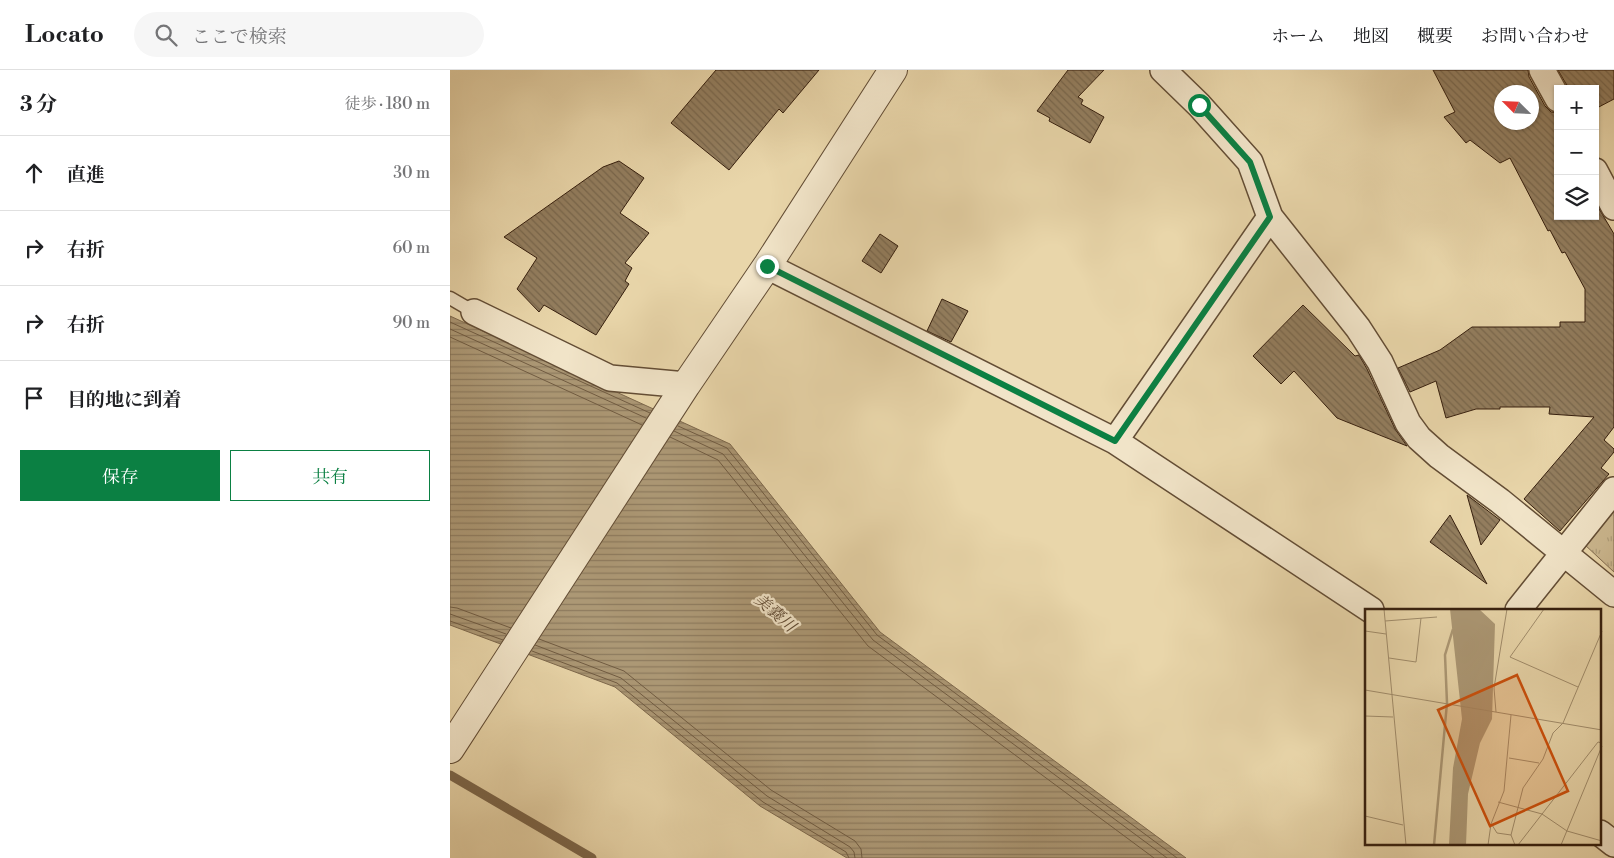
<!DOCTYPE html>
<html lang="ja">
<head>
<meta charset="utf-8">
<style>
	body { margin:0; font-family:"Libre Bodoni","Noto Serif JP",serif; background:#f6f6f6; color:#202124 }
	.controls { position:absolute; right:15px; top:15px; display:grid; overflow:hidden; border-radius:0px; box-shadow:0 1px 4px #0004 }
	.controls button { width:45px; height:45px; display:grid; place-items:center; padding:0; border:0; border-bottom:1px solid #e0e0e0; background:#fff; color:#202124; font:25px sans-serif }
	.compass { position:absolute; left:1044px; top:15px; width:45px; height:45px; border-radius:50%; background:#fff; box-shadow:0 1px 4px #0004; rotate:294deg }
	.stop { position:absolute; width:15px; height:15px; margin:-11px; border:4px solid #0b8043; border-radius:50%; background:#fff }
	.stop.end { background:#0b8043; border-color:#fff; box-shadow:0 1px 5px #0008 }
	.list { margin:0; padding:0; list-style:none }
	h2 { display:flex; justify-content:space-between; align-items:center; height:65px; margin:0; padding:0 20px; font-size:21px }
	h2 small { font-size:16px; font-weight:400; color:#757577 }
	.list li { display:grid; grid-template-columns:32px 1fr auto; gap:15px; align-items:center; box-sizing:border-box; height:75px; padding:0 20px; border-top:1px solid #e0e0e0 }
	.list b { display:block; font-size:19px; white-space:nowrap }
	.list em { font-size:16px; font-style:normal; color:#757577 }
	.actions { display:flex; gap:10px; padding:15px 20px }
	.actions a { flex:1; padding:11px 0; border:1px solid #0b8043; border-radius:0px; text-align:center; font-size:18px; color:#0b8043 }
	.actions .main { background:#0b8043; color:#fff }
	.icon { flex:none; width:28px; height:28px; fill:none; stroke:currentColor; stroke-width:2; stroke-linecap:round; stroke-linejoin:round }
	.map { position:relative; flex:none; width:1164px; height:788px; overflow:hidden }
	header { display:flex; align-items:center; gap:30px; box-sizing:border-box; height:70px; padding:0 25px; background:#fff; border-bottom:1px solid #e0e0e0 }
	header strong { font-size:24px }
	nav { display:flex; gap:28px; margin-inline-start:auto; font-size:18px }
	.search { width:350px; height:45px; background:#f6f6f6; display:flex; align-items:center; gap:12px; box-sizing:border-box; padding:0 18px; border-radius:28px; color:#757577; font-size:19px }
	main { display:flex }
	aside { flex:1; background:#fff }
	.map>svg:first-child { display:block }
	.park { fill:url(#park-tufts); stroke:#806b4e }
	.water { fill:url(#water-rules); stroke:#7d684c }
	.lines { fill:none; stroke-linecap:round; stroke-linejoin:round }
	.shore { stroke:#715c42; stroke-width:1 }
	.stream { stroke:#7d684c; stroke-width:9 }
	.building { fill:url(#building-back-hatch); stroke:#361f0e; fill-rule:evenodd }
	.service-casing { stroke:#634d35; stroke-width:15 }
	.minor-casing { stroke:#634d35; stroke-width:28 }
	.tertiary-casing { stroke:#634d35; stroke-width:30 }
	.service { stroke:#f1e4c8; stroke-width:12 }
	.minor { stroke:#f1e4c8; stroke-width:25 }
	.tertiary { stroke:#f1e4c8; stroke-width:28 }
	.route { stroke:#0b8043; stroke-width:6 }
	.labels { text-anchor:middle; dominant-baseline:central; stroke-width:4.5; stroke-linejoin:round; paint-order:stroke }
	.water-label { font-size:16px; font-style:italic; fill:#5f4932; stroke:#f1e4c8 }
	.inset-river { fill:none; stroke:#ac9875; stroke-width:2.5 }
	.inset-road { fill:none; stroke:#a18d6c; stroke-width:1 }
	.view { fill:#cd500c; fill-opacity:0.15; stroke:#cd500c; stroke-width:2.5 }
	.inset-edge { fill:none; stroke:#361f0e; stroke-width:2.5 }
</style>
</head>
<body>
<header>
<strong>Locato</strong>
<div class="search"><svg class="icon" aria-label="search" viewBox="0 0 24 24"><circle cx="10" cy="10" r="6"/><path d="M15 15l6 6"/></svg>ここで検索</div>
<nav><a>ホーム</a><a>地図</a><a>概要</a><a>お問い合わせ</a></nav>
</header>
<main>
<aside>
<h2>3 分<small>徒歩 · 180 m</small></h2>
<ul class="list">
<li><svg class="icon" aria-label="ahead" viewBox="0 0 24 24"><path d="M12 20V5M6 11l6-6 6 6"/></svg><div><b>直進</b></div><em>30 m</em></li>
<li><svg class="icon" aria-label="right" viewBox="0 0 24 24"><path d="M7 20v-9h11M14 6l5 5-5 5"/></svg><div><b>右折</b></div><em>60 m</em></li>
<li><svg class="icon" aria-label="right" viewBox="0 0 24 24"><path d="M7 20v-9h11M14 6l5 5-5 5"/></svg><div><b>右折</b></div><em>90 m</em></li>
<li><svg class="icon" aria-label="arrive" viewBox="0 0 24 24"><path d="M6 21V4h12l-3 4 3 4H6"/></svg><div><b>目的地に到着</b></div></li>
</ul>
<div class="actions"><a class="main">保存</a><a>共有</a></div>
</aside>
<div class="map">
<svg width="1164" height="788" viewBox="0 0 1164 788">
	<defs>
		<pattern id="park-tufts" width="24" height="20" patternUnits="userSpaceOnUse" patternTransform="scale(1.25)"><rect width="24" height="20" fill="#cbb78f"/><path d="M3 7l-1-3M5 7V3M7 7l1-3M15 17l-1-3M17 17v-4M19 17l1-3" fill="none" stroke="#af9d7a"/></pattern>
		<pattern id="water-rules" width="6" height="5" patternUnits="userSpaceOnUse" patternTransform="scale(1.25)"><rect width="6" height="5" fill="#ac9875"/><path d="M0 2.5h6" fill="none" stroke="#8d7b5e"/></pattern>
		<pattern id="building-back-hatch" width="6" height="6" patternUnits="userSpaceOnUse" patternTransform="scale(1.25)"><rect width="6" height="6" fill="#937e5f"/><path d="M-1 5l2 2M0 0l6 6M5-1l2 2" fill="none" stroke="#79674d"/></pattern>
	</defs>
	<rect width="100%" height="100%" fill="#e9d6aa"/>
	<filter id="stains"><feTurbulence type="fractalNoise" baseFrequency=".004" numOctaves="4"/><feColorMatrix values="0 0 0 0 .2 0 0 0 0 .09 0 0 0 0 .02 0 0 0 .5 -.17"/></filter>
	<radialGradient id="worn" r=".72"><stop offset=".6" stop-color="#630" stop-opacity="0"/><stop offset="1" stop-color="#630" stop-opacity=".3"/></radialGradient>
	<!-- park -->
	<path class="park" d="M 1164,438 L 1164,502 L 1134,474 Z"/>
	<!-- water -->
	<path class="water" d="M 0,246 L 280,374 L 430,562 L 736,788 L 397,788 L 310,736 L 165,617 L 0,555 Z"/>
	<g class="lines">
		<!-- shore -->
		<path class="shore" d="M 0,252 L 200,343
			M 0,259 L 196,348
			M 0,267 L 192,355
			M 228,356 L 277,378 L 427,565 L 727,788
			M 224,361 L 273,384 L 423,570 L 717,788
			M 220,367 L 268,390 L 418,576 L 704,788
			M 0,537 L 7,538 L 61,558
			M 0,544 L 56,564
			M 0,551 L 53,570
			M 89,569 L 174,601 L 321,720 L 405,771 L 411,779 L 412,788
			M 85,575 L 171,608 L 317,726 L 400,777 L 404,782 L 405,788
			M 82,581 L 167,613 L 313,732 L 396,782 L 399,788"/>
		<!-- stream -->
		<path class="stream" d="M 0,705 L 142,788"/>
	</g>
	<!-- building -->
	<path class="building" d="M 266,0 L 369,0 L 333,43 L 329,39 L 279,100 L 221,53 Z
		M 618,0 L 654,0 L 628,27 L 633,30 L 631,34 L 654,47 L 640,73 L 599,51 L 600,48 L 587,41 Z
		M 983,0 L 1078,0 L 1079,7 L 1095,36 L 1101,42 L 1108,43 L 1108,146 L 1145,146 L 1145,132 L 1164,164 L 1164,357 L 1154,370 L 1164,379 L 1164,382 L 1151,398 L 1159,404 L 1110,461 L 1074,429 L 1144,347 L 1099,344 L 1100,337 L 1050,337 L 1050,339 L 1026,339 L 996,348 L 986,311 L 960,322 L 948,298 L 990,280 L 1022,257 L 1110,257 L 1110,252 L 1135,252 L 1135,219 L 1115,182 L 1112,183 L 1100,160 L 1098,161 L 1060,88 L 1050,93 L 1020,70 L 1016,73 L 994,47 L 1005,42 ZM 1052,22 L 1082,22 L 1082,52 L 1052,52 Z
		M 1108,0 L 1164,0 L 1164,29 L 1145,39 L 1145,19 L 1119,19 Z
		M 169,91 L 194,108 L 170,143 L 199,163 L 175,193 L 182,198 L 175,211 L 179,214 L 146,265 L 94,235 L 89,242 L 67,219 L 87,188 L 54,167 L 153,97 Z
		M 430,164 L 448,176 L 431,203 L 412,191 Z
		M 492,229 L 518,241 L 501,272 L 477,261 Z
		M 853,235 L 905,286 L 909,285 L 917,299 L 945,359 L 957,376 L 887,348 L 844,301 L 831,314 L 803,286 Z
		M 1017,425 L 1050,450 L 1031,475 Z
		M 1000,445 L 1037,514 L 980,472 Z"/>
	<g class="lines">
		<defs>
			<path id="service" d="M 0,228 L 24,242"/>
			<path id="minor" d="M 713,0 L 749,35 L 800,92 L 820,147 L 908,258 L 930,292 L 958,353 L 969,368 L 989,386 L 1050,431 L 1164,524
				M 1092,0 L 1108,29
				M 1145,101 L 1164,137
				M 317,196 L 665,371 L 921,540
				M 24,242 L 160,308 L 236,315
				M 665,371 L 820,147
				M 1068,540 L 1164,420
				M 1150,763 L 1164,774"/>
			<path id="tertiary" d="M 0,679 L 236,315 L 317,196 L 443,0"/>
		</defs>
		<!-- service casing -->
		<use href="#service" class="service-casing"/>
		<!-- minor casing -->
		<use href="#minor" class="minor-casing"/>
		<!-- tertiary casing -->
		<use href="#tertiary" class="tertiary-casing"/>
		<!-- service -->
		<use href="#service" class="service"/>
		<!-- minor -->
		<use href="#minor" class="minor"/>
		<!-- tertiary -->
		<use href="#tertiary" class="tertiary"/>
	</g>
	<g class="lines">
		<!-- route -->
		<path class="route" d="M 317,196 L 665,371 L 820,147 L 800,92 L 749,35"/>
	</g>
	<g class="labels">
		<!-- water labels -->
		<g class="water-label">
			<text transform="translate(325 543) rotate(41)">美嚢川</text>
		</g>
	</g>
	<!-- overview -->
	<g transform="translate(915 539)">
		<rect width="236" height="236" fill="#e9d6aa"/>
		<path d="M 85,0 L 114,0 L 130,15 L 127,110 L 115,134 L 103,185 L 101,236 L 84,236 L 88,159 L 97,110 Z" fill="#ac9875"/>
		<path class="inset-river" d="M 69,236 L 82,94 L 80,46 L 88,20"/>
		<path class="inset-road" d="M 19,0 L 41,236M 179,0 L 145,48 L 213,78M 20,12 L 72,8M 0,22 L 21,25M 24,49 L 51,53 L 56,9M 0,81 L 237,121M 131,103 L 129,79 L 142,0M 0,107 L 28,108M 144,149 L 174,154M 133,193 L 177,205 L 202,222 L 237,232M 0,207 L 38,216M 127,216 L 132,224 L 146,226M 123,236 L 126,215 L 139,182 L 146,106M 150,236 L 146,226 L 158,179 L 178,150 L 188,124 L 198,114 L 237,22M 153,236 L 233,133 L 237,134M 196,236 L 237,137"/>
		<path class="view" d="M 152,66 L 203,182 L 125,217 L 73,101 Z"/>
		<rect width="236" height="236" class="inset-edge"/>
	</g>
	<rect width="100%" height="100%" filter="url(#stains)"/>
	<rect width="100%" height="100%" fill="url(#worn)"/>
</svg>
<div class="controls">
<button>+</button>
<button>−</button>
<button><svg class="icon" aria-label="layers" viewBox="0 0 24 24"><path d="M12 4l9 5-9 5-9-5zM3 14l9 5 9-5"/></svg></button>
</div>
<svg class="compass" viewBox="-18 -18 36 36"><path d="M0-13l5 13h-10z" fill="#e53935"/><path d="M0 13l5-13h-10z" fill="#757577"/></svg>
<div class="stop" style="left:749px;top:35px"></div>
<div class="stop end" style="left:317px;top:196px"></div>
</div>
</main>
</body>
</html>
